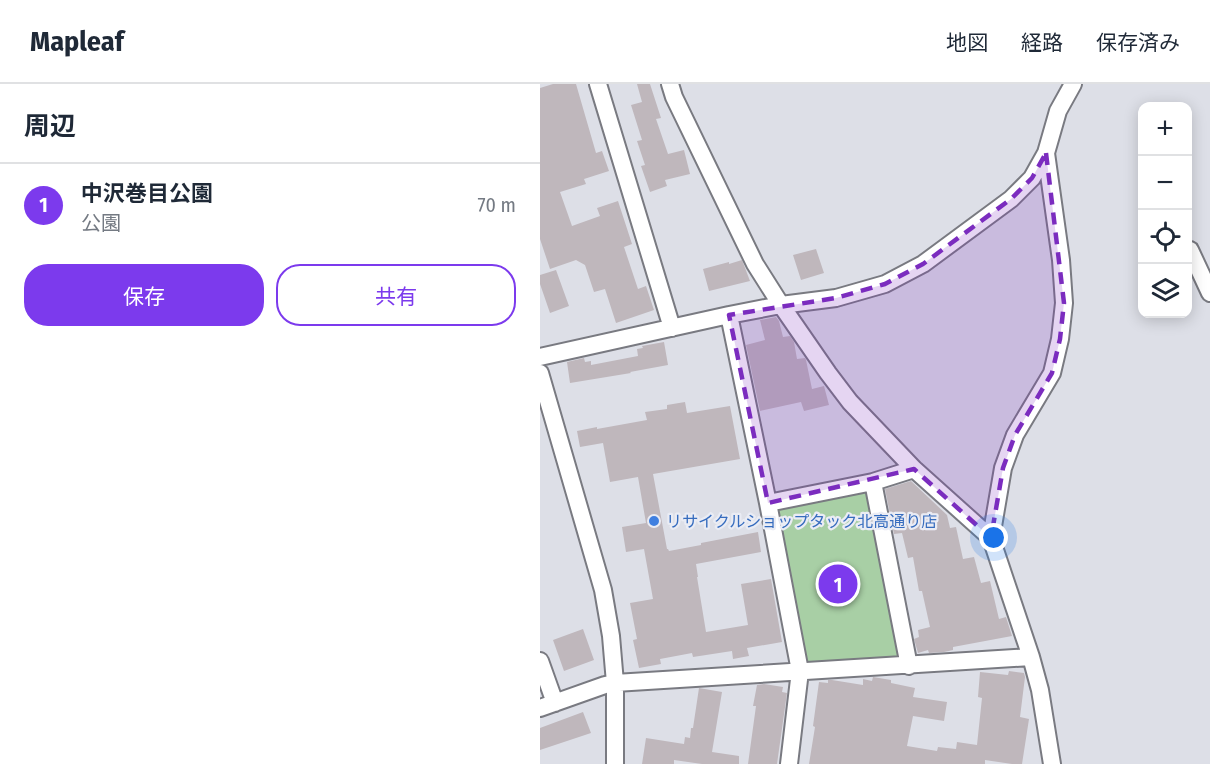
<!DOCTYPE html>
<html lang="ja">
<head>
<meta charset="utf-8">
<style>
	body { margin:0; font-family:"Fira Sans Condensed","Noto Sans JP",sans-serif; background:#f6f6f7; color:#1f2937 }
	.controls { position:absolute; right:18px; top:18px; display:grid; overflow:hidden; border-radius:12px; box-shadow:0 3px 15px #0003 }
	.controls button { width:54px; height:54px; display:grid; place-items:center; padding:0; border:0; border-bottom:2px solid #e0e1e3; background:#fff; color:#1f2937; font:30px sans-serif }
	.you { position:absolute; left:454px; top:454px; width:21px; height:21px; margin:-15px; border:4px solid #fff; border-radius:50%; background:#1a73e8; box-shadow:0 0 0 9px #1a73e833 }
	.badge { display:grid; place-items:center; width:39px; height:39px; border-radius:50%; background:#7c3aed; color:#fff; font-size:20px; font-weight:700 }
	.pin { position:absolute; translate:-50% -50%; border:3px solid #fff; box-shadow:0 2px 6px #0006 }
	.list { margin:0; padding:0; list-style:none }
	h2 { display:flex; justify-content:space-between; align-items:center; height:78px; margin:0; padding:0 24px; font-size:26px }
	h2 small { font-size:20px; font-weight:400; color:#747a83 }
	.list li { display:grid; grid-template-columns:39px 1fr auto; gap:18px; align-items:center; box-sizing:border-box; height:84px; padding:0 24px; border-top:2px solid #e0e1e3 }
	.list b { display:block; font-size:22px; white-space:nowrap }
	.list p { margin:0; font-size:20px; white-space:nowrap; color:#747a83 }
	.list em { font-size:20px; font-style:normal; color:#747a83 }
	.actions { display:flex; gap:12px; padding:18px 24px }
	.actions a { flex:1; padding:14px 0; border:2px solid #7c3aed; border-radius:24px; text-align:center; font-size:21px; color:#7c3aed }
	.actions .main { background:#7c3aed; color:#fff }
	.icon { flex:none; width:33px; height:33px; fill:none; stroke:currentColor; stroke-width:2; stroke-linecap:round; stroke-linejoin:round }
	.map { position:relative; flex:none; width:670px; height:680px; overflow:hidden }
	header { display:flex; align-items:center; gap:36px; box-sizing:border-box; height:84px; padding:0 30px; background:#fff; border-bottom:2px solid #e0e1e3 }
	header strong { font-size:28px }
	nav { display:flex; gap:33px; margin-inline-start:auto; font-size:21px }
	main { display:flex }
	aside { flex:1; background:#fff }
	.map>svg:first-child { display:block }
	.green { fill:#a8cfa5 }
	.building { fill:#bfb7bc }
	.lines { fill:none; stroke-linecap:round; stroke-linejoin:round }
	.minor-casing { stroke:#797a81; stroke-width:20 }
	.minor { stroke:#fff; stroke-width:16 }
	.marked { fill:#7b2cbf; fill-opacity:0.2; stroke:#7b2cbf; stroke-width:4.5; stroke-dasharray:12 8; stroke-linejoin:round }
	.shop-dot { fill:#3f7fe0; stroke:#eaecf4; stroke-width:2 }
	.labels { text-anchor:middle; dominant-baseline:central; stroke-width:4.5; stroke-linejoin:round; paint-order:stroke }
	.shop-label { font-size:16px; fill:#366cbe; stroke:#eaecf4; text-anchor:start }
</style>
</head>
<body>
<header>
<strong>Mapleaf</strong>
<nav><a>地図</a><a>経路</a><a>保存済み</a></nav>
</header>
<main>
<aside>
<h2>周辺<small></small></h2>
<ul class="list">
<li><span class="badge">1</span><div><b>中沢巻目公園</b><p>公園</p></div><em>70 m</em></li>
</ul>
<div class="actions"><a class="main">保存</a><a>共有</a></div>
</aside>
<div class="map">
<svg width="670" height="680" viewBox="0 0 670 680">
	<rect width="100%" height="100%" fill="#dddfe7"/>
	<!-- green -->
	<path class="green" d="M 333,398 L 369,582 L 260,587 L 228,419 Z"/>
	<!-- building -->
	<path class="building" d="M 13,0 L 36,0 L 56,69 L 62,67 L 69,87 L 44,95 L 46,100 L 20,108 L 32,142 L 60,132 L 57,124 L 78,117 L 92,160 L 84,163 L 98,205 L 106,202 L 114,226 L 76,239 L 65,205 L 54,208 L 45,181 L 36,176 L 10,185 L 0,155 L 0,4 Z
		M 97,0 L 110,0 L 121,34 L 116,35 L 128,70 L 144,66 L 150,90 L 125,96 L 127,102 L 110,108 L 101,82 L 105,81 L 97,57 L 102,56 L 91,21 L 102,18 Z
		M 276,165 L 284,189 L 261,196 L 253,171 Z
		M 202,176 L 210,197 L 169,207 L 163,185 L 189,178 L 189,180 Z
		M 16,186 L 29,222 L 10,229 L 0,200 L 0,191 Z
		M 236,233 L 239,237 L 243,253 L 250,252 L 254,258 L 257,275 L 265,274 L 266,276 L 272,305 L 284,302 L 289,321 L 264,327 L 261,318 L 220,327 L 206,261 L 225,256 L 220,236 Z
		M 124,258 L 128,281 L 90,288 L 91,289 L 30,299 L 27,278 L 44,274 L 45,278 L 51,277 L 51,281 L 98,272 L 97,265 L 103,264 L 102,262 Z
		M 145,318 L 147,329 L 190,322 L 200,375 L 113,390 L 127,465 L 128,465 L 129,467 L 161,461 L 161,459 L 218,448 L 221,468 L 156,480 L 158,493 L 157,493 L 166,548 L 208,541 L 201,500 L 231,495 L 242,558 L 207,564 L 209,572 L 193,575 L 192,567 L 153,573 L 152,569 L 120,575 L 121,580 L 99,584 L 93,556 L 97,555 L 90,519 L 113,515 L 104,465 L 86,468 L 82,443 L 106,439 L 98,393 L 70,398 L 63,359 L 40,363 L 37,347 L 57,343 L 57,345 L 107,336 L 105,328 L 127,325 L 127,321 Z
		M 371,397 L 407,431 L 410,444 L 416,443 L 423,475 L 434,473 L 441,499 L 450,497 L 459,535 L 466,533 L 472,552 L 413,563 L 413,566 L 404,568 L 389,569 L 388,566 L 378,569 L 374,555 L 379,553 L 378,546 L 390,543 L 382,507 L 379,507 L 373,473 L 368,474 L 362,449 L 354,450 L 345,405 Z
		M 43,545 L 54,576 L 24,587 L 13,556 Z
		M 469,587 L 484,589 L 485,593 L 480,633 L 489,635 L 482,680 L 472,680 L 445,676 L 445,680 L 269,680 L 275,643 L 273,642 L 279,598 L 288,599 L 288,596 L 292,596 L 323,601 L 323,595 L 332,597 L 333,593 L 351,596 L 351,599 L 375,604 L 373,613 L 407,618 L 404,637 L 373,632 L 367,662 L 397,667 L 398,663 L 416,665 L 417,658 L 437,661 L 442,614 L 438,613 L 440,588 L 468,591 Z
		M 224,600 L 243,603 L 242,608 L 247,609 L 237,680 L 208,680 L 216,622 L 213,622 L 217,601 Z
		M 159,604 L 182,608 L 172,668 L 199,672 L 199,680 L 162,680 L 134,676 L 134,680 L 102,680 L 106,654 L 144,660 L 145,653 L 150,654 L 151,644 L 153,644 Z
		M 43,628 L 51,649 L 0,666 L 0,644 Z"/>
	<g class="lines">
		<defs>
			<path id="minor" d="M 58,0 L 132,244
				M 130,0 L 134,13 L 215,180 L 241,221 L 288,289 L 310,318 L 374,385 L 451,454 L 491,573 L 500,606 L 512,680
				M 650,166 L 670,209
				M 189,231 L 228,419 L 260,587 L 249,680
				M 0,273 L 189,231 L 241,221 L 296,214 L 345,200 L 383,180 L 471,115 L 492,94 L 506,69 L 518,27 L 533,0
				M 0,289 L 63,506 L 71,552 L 75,599 L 75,680
				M 333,398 L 369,582
				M 228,419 L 333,398 L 374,385
				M 451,454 L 463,384 L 475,351 L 512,289 L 520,255 L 524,219 L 521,176 L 506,69
				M 0,577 L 15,619
				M 0,624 L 65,601 L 75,599 L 491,573"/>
		</defs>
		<!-- minor casing -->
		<use href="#minor" class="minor-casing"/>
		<!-- minor -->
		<use href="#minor" class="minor"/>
	</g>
	<!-- marked area -->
	<path class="marked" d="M 506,69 L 524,219 L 520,255 L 512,289 L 475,351 L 463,384 L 451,454 L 374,385 L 228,419 L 189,231 L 296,214 L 345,200 L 383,180 L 471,115 L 492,94 Z"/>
	<!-- markers -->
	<circle class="shop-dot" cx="114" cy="437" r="6"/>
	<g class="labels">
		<!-- shop labels -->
		<g class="shop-label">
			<text x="126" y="437">リサイクルショップタック北高通り店</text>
		</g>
	</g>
</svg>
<div class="controls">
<button>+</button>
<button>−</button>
<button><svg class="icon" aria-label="locate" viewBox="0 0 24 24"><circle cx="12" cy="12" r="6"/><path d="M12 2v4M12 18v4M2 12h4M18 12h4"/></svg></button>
<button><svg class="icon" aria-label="layers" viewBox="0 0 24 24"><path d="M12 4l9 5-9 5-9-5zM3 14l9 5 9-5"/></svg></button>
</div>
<div class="you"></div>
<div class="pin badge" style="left:298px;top:500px">1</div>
</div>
</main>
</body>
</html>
